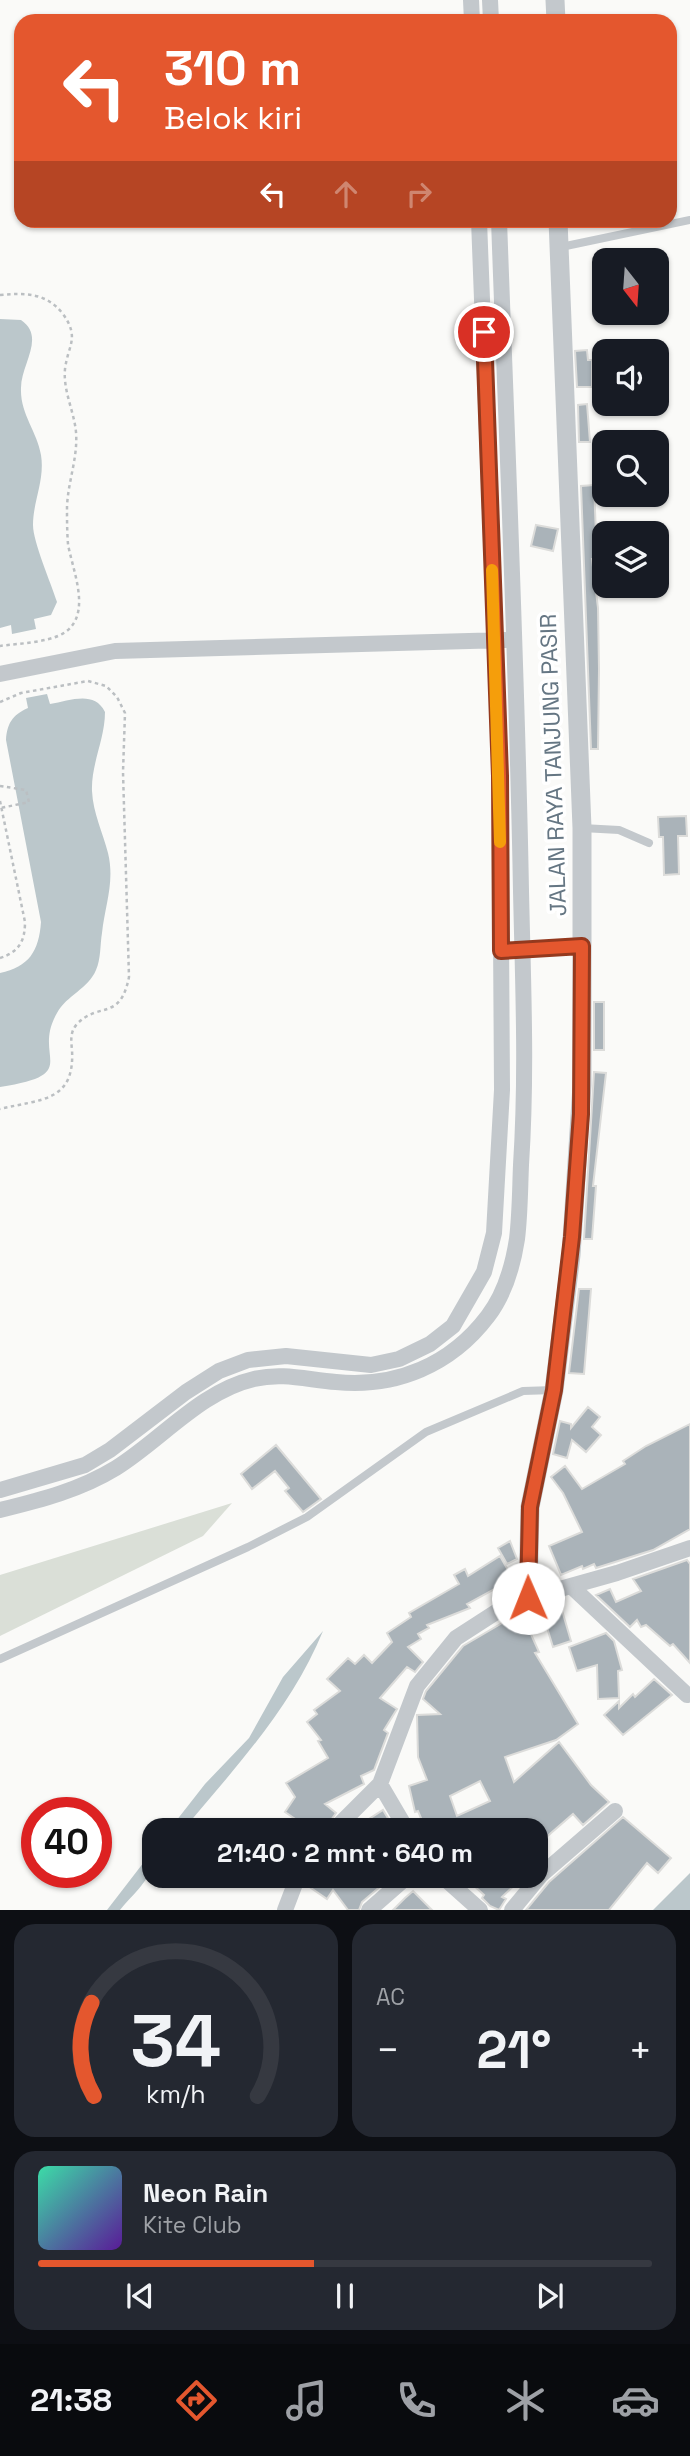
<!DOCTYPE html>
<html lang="id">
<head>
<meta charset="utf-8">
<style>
	body { margin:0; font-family:"Space Grotesk",sans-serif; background:#242831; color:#f1f3f6; height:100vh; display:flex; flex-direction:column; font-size:26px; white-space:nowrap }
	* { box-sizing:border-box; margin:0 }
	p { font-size:23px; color:#9ea1a6 }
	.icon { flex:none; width:38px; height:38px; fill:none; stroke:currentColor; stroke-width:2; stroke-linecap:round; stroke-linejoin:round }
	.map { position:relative; height:1910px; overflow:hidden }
	.sheet { display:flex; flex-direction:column; gap:14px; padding:14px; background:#0d0f14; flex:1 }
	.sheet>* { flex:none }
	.banner { position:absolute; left:14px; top:14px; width:663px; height:214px; border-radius:21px; box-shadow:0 2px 5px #0004; background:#e4572e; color:#fff; overflow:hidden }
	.needle { width:46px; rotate:163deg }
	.buttons { position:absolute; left:592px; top:248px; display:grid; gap:14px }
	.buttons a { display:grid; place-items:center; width:77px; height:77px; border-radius:14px; background:#171b24; box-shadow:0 2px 5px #0004; font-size:35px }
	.speed { position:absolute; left:21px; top:1797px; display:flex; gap:14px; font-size:35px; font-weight:700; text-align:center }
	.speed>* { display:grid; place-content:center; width:91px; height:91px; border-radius:50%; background:#171b24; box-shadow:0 2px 5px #0004; line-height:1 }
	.speed .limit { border:10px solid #d22; background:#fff; color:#111 }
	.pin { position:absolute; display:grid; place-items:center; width:60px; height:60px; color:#fff; margin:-30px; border:4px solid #fff; border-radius:50%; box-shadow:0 2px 7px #0007 }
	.me { position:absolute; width:77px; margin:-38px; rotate:359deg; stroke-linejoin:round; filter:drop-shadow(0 0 5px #0008) }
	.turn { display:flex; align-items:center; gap:24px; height:147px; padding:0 35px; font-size:32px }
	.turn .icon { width:91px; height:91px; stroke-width:2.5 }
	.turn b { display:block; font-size:49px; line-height:60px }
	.lanes { display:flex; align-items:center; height:66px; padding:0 35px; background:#0003; justify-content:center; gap:35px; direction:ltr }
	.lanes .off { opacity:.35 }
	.big { font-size:52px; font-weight:700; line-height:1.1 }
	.sheet .card { flex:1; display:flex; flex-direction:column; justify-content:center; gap:10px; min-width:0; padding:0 24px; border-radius:21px; background:#242831 }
	.sheet .dial { align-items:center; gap:0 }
	.dial svg { height:182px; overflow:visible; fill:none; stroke:#363941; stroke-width:7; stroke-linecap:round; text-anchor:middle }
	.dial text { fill:#f1f3f6; stroke:none }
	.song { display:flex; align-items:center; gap:21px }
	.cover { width:84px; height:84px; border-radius:10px; background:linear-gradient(135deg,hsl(160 70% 55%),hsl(270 70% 35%)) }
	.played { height:7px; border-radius:4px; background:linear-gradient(90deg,#e4572e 45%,#363941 45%) }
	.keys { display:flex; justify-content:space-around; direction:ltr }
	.heat { display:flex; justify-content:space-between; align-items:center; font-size:38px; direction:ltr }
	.sheet .tiles { flex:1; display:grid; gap:14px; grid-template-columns:1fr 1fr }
	.card:last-child { grid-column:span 2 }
	.trip { position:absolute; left:142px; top:1818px; width:406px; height:70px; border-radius:21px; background:#171b24; box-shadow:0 2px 5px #0004; font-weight:700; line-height:70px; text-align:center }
	.tab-bar { display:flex; height:112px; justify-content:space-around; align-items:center; background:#090b0e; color:#9ea1a6 }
	.tab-bar .icon { width:49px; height:49px }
	.tab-bar .current { color:#e4572e }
	.tab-bar b { font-size:32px; color:#f1f3f6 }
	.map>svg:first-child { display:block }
</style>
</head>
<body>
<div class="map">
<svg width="690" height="1910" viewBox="0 0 690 1910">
	<rect width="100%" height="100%" fill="#fafaf8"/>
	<!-- green -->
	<path fill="#dadfd7" d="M232,1503L203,1536L0,1636V1575Z"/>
	<!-- water -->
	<path fill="#bbc7cb" d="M0,319L21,320C46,337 21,364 21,388C20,414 37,431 41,455C45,480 33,501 33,525C33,542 51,583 57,602L51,615L34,619L36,629L12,634L11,625L0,628Z
		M47,694L50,704C70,701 94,690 105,712C105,739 91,764 92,791C93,813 103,833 108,853C115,882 105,905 102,933C100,945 101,959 96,970C88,989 67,995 57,1013C31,1058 84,1074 0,1087V973C29,967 39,951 41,922L6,740C7,724 12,715 28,708L26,698Z
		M323,1631C292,1707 235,1768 183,1830H169L205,1784L249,1738L283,1677Z
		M154,1849C154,1879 138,1888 120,1910H107Z
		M690,1873V1910H653Z"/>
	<!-- building -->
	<path fill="#aab3b9" stroke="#dcdcda" stroke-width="2" fill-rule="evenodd" d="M606,249H629V261H606Z
		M587,350L588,360H592V387H577L575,351Z
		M587,404L590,442H579L578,405Z
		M594,485L597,559H592L598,608L599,669L598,749H591L581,486Z
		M536,525L558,529L553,551L531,546Z
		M686,816L687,836H678L679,874L664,875L663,837H659L658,817Z
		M594,1002H604V1050H594Z
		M594,1072L606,1073L593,1186H596L592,1239H584Z
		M579,1289H591L584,1374L569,1373Z
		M588,1407L600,1417L592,1427L601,1435L586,1452L572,1440L567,1458L553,1454L560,1421L571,1424V1428Z
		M690,1424V1529L653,1550L596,1568L594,1564L583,1569L582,1566L561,1575L549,1546L582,1532L563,1493L551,1477L565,1466L582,1489L625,1464L623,1461L646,1446Z
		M276,1445L321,1499L303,1512L285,1491L289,1488L275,1471L252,1489L241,1474Z
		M510,1541L517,1559L507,1564L498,1548Z
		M500,1556L513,1579L467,1604L470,1608L427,1625L429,1628L418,1634L421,1639L408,1647L423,1662L415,1672L407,1667L380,1698L397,1709L384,1730L388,1733L374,1770L361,1776L364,1784L325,1804L336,1813L324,1830H298L304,1825L285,1812L295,1797L286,1783L328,1758L318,1741L321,1740L307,1722L317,1714L314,1710L340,1691L327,1679L348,1658L355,1664L364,1655L372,1663L392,1642L387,1633L411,1617L409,1613L459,1584L454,1575L465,1569L468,1576Z
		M687,1560L690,1564V1663L673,1644L670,1646L646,1625L641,1627L637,1620L630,1627L596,1595L610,1589L616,1602L641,1591L633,1579Z
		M559,1600L571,1641L553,1647L540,1605Z
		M521,1612L539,1652L535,1653L578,1724L556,1740L505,1757L514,1782L559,1742L591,1785L609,1802L583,1825L573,1814L536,1846V1830H426L418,1811L415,1812L409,1786L427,1780L418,1757L417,1715L440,1714L423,1699L426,1691L463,1646ZM480,1781L490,1801L457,1816L450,1796Z
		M606,1633L614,1641L622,1670L618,1671L619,1698L598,1699L597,1665L577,1671L569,1647Z
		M654,1679L672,1695L623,1735L604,1715L619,1701V1708L633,1694L635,1697Z
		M383,1810L395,1830H360L370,1822L369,1819Z
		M623,1817L671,1858L658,1873L647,1863L609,1910H526L549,1882Z
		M319,1876H374L382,1885L362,1902L359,1910H348L333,1890L327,1899L311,1888Z
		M478,1876H524L502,1897L506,1899L499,1910L490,1906L482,1898L484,1895L471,1883Z
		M413,1891L432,1910H393L405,1898Z"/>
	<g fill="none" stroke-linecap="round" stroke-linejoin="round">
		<!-- path -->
		<path stroke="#bbbfc2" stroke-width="2.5" stroke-dasharray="3.5 3.5" stroke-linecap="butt" d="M0,295C24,293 46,292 63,314C80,338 68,345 65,369C63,391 74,411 76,432C78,458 68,481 67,507C67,519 67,532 68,544C72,568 89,606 71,627C58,643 20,643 0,646
			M0,702L21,693L88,681L106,686L117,697L125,713L123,772L129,977C120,1022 99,1001 77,1024C70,1032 71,1040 72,1050C75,1102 41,1099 0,1109
			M0,786L26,790L29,802L1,808
			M0,801L25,922C25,941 19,952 0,958"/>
		<!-- service -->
		<path stroke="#c3c8cc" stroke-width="8" d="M561,247L690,220
			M582,828L619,830L649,843
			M0,1659L248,1547L307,1517L426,1432L523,1391L554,1390"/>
		<!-- minor -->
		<path stroke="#c3c8cc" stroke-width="16" d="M471,0L472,21
			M490,0L491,21
			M0,674L115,651L505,640
			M515,950L582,946
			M0,1490L85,1465L110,1450L186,1392L219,1371L248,1360L286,1356L371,1365L399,1359L430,1344L453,1326L484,1272L494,1233L502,1090L500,776L479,220
			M0,1510C41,1500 80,1490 116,1468C161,1440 201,1391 254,1379C283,1372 308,1380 336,1382C396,1388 451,1365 488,1316C504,1295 513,1265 517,1239C520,1215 520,1189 521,1165C527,1073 523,983 521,891C517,668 507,444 499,220
			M572,1587L687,1695
			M380,1784L407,1830
			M334,1830L380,1784L417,1686L456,1638L504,1607L528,1598L617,1573L690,1548
			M442,1876L480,1910
			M285,1910L298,1876
			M369,1910L408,1876
			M512,1910L541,1875L615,1811"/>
		<!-- tertiary -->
		<path stroke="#c3c8cc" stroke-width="19" d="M555,0L556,21
			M528,1598L530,1507L554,1390L571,1255L582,1085V828L558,220"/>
	</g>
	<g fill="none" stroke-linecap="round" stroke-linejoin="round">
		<defs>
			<path id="route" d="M484,332L500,776L501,951L582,946L581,1114L572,1237L554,1390L530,1507L528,1598"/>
		</defs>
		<!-- route casing -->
		<use href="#route" stroke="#94391e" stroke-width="18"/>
		<!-- route -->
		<use href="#route" stroke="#e4572e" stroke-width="12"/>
		<!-- slow -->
		<path stroke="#f59e0b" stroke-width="12" d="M492,570L500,842"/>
	</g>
	<g text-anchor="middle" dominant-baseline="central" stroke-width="7" stroke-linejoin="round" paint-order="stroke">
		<!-- street labels -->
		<g font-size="23" fill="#657683" stroke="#fff">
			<text transform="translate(553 765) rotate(-92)">JALAN RAYA TANJUNG PASIR</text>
		</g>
	</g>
</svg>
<div class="buttons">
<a><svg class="needle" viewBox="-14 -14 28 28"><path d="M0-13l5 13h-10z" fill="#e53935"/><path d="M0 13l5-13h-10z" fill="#9ea1a6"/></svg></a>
<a><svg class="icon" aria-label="sound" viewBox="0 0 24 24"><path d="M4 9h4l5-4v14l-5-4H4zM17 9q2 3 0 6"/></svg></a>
<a><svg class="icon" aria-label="search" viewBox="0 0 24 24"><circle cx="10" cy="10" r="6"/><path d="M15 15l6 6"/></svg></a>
<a><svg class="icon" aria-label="layers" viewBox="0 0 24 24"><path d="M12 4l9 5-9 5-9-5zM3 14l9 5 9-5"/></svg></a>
</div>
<div class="speed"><div class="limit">40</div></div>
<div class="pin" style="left:484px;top:332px;background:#d93025"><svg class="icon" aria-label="arrive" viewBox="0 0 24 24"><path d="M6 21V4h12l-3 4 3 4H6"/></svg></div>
<svg class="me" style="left:528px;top:1598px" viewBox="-20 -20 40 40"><circle r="19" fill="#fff"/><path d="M0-13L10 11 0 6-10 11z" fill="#e4572e"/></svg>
<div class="trip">21:40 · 2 mnt · 640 m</div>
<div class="banner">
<div class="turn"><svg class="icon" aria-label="left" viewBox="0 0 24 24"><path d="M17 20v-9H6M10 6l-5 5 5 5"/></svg><div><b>310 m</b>Belok kiri</div></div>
<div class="lanes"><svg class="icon" aria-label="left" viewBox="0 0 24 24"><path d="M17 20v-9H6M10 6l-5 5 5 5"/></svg><svg class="icon off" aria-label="ahead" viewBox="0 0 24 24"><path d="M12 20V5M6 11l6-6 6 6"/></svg><svg class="icon off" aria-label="right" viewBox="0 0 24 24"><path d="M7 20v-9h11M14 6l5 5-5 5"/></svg></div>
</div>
</div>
<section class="sheet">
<div class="tiles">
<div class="card dial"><svg viewBox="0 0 100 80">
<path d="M14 69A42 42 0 1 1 86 69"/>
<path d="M14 69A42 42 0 0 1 13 28" stroke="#e4572e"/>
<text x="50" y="56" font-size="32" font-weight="700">34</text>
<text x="50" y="72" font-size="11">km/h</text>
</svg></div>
<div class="card"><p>AC</p>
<div class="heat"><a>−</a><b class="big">21°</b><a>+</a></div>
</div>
<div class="card">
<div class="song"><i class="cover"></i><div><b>Neon Rain</b><p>Kite Club</p></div></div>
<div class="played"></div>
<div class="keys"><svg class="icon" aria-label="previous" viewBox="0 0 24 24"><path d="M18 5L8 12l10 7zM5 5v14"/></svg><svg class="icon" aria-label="pause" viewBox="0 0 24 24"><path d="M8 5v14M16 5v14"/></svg><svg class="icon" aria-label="next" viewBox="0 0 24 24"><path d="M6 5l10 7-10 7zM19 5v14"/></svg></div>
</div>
</div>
</section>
<nav class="tab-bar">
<b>21:38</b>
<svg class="icon current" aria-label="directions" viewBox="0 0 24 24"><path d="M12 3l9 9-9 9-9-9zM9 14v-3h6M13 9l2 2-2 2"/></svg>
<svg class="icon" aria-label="music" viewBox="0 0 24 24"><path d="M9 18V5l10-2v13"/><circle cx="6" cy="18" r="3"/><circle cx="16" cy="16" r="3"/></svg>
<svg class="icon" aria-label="phone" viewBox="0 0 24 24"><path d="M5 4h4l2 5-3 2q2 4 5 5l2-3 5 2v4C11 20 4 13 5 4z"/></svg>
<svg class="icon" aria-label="climate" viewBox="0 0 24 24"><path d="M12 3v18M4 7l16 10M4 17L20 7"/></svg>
<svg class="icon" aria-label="car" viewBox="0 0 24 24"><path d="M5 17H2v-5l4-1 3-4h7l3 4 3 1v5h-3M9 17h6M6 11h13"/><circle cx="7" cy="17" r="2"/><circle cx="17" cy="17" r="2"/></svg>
</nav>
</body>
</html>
